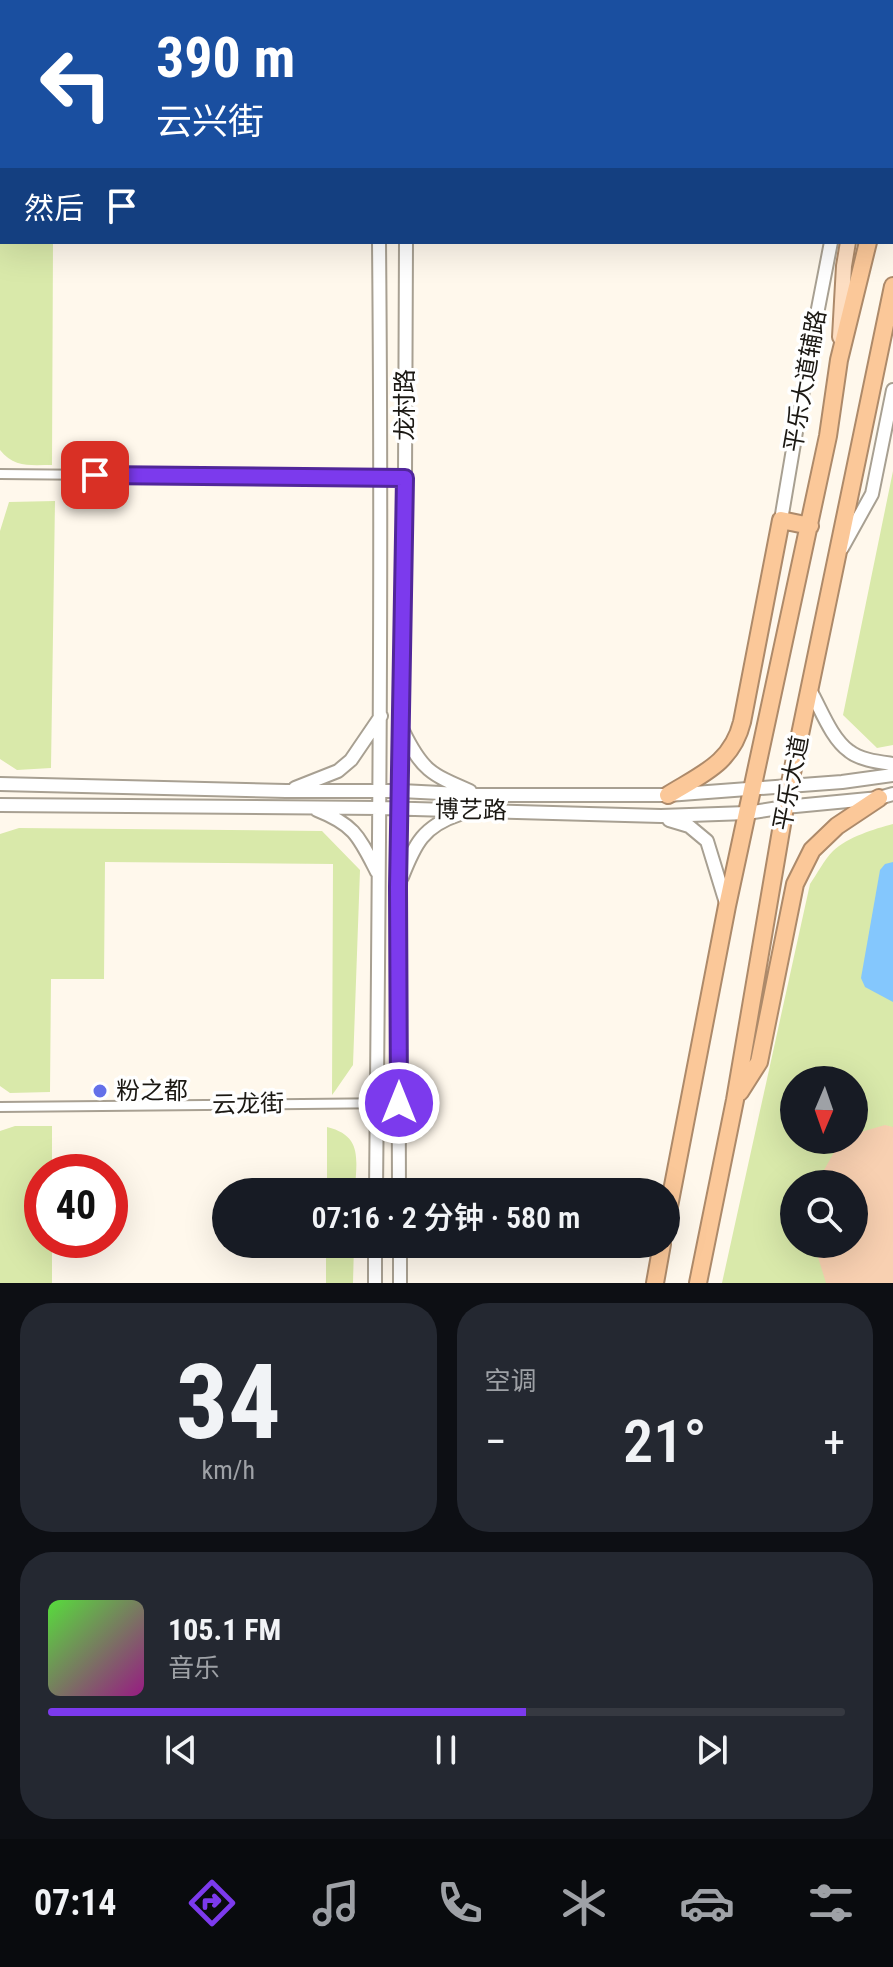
<!DOCTYPE html>
<html lang="zh">
<head>
<meta charset="utf-8">
<style>
	body { margin:0; font-family:"Roboto Condensed","Noto Sans SC",sans-serif; background:#242831; color:#f1f3f6; height:100vh; display:flex; flex-direction:column; font-size:30px; white-space:nowrap }
	* { box-sizing:border-box; margin:0 }
	p { font-size:26px; color:#9ea1a6 }
	.icon { flex:none; width:44px; height:44px; fill:none; stroke:currentColor; stroke-width:2; stroke-linecap:round; stroke-linejoin:round }
	.map { position:relative; height:1283px; overflow:hidden }
	.side { display:flex; flex-direction:column; gap:20px; padding:20px; background:#0d0f14; flex:1 }
	.side>* { flex:none }
	.top-card { position:absolute; left:0px; top:0px; width:894px; height:244px; box-shadow:0 8px 32px #0002; background:#1a4fa0; color:#fff; overflow:hidden }
	.needle { width:52px; rotate:182deg }
	.buttons { position:absolute; left:780px; top:1066px; display:grid; gap:16px }
	.buttons a { display:grid; place-items:center; width:88px; height:88px; border-radius:50%; background:#171b24; box-shadow:0 8px 32px #0002; font-size:40px }
	.speed { position:absolute; left:24px; top:1154px; display:flex; gap:16px; font-size:40px; font-weight:700; text-align:center }
	.speed>* { display:grid; place-content:center; width:104px; height:104px; border-radius:50%; background:#171b24; box-shadow:0 8px 32px #0002; line-height:1 }
	.speed .limit { border:12px solid #d22; background:#fff; color:#111 }
	.pin { position:absolute; display:grid; place-items:center; width:68px; height:68px; color:#fff; margin:-34px; border-radius:16px; box-shadow:0 4px 12px #0006 }
	.me { position:absolute; width:88px; margin:-44px; rotate:0deg; stroke-linejoin:round; filter:drop-shadow(0 0 6px #0008) }
	.turn { display:flex; align-items:center; gap:28px; height:168px; padding:0 24px; font-size:36px }
	.turn .icon { width:104px; height:104px; stroke-width:2.5 }
	.turn b { display:block; font-size:56px; line-height:68px }
	.then { display:flex; align-items:center; height:76px; padding:0 24px; background:#0003; gap:16px; font-size:30px }
	.big { font-size:60px; font-weight:600; line-height:1.1 }
	.side .card { flex:1; display:flex; flex-direction:column; justify-content:center; gap:12px; min-width:0; padding:0 28px; border-radius:32px; background:#242831 }
	.side .dial { align-items:center; gap:0 }
	.dial b { font-size:104px; line-height:1 }
	.song { display:flex; align-items:center; gap:24px }
	.cover { width:96px; height:96px; border-radius:12px; background:linear-gradient(135deg,hsl(110 70% 55%),hsl(310 70% 35%)) }
	.played { height:8px; border-radius:4px; background:linear-gradient(90deg,#7c3aed 60%,#363941 60%) }
	.keys { display:flex; justify-content:space-around; direction:ltr }
	.heat { display:flex; justify-content:space-between; align-items:center; font-size:44px; direction:ltr }
	.side .tiles { flex:1; display:grid; gap:20px; grid-template-columns:1fr 1fr }
	.card:last-child { grid-column:span 2 }
	.trip { position:absolute; left:212px; top:1178px; width:468px; height:80px; border-radius:40px; background:#171b24; box-shadow:0 8px 32px #0002; font-weight:600; line-height:80px; text-align:center }
	.dock { display:flex; height:128px; justify-content:space-around; align-items:center; background:#090b0e; color:#9ea1a6 }
	.dock .icon { width:56px; height:56px }
	.dock .on { color:#7c3aed }
	.dock b { font-size:36px; color:#f1f3f6 }
	.map>svg:first-child { display:block }
</style>
</head>
<body>
<div class="map">
<svg width="893" height="1283" viewBox="0 0 893 1283">
	<rect width="100%" height="100%" fill="#fff8ec"/>
	<!-- green -->
	<path fill="#d9e9aa" fill-rule="evenodd" d="M0,0H362V2H2V144L0,143Z
		M2,197V242H53L52,465C31,465 14,468 0,450V199Z
		M893,471V745L877,748L843,715Z
		M55,501L51,768L17,770L0,759V531L9,502Z
		M893,824V1283H722L810,884C817,874 824,860 833,851C848,837 874,829 893,824ZM794,1080H854V1140H794ZM794,1184H854V1244H794Z
		M19,828L322,831L360,870L353,1065L335,1091L332,1095L333,864L105,862L104,979H51L50,1092L10,1093L0,1086V834Z
		M15,1126H52V1172H42V1240H52V1283H0V1131Z
		M327,1127C364,1136 356,1161 355,1192H327Z
		M326,1244H354L353,1283H326Z"/>
	<!-- water -->
	<path fill="#84c7fd" d="M893,862V1002L865,987L861,978L880,870L885,864Z"/>
	<!-- building -->
	<path fill="#f8d0b1" d="M885,1125L893,1127V1283H826L814,1244H854V1184H816L836,1149L847,1140H854V1134Z"/>
	<g fill="none" stroke-linecap="round" stroke-linejoin="round">
		<defs>
			<path id="street" d="M0,172H2
				M0,474L405,478
				M0,1107L399,1103"/>
			<path id="secondary" d="M405,0V2
				M860,0L861,2
				M380,2V0
				M781,520L809,355L831,242
				M842,548L872,494L893,390
				M810,690C821,709 831,738 849,751C860,760 879,762 893,764
				M403,731C422,770 430,774 470,791
				M0,784L286,791H401L480,795H668L842,782L893,775
				M295,788L338,771L351,760L381,716
				M0,805L380,808L661,816L747,813L785,807L879,798L893,794
				M317,810C355,825 359,837 377,872
				M669,820L689,826L707,841L726,903
				M402,877C415,844 423,826 460,814
				M376,1192C379,875 382,559 379,242
				M399,1192L398,887L405,478L406,242
				M400,1244V1283
				M375,1283V1244"/>
			<path id="primary" d="M884,0L885,2
				M840,337L844,266L848,242"/>
			<path id="highway" d="M892,138L893,134
				M668,795C702,774 732,763 742,722L781,520L810,526
				M740,1092L759,1062L795,884L812,850L837,826L879,798
				M666,1222L727,906L828,436L839,360L868,242
				M655,1283L662,1244
				M698,1283L735,1100L785,807L893,286"/>
		</defs>
		<!-- street casing -->
		<use href="#street" stroke="#a8a092" stroke-width="12"/>
		<!-- secondary casing -->
		<use href="#secondary" stroke="#a8a092" stroke-width="16"/>
		<!-- primary casing -->
		<use href="#primary" stroke="#ad8a6a" stroke-width="18"/>
		<!-- highway casing -->
		<use href="#highway" stroke="#ad8a6a" stroke-width="20"/>
		<!-- street -->
		<use href="#street" stroke="#fff" stroke-width="8"/>
		<!-- secondary -->
		<use href="#secondary" stroke="#fff" stroke-width="12"/>
		<!-- primary -->
		<use href="#primary" stroke="#fddec2" stroke-width="14"/>
		<!-- highway -->
		<use href="#highway" stroke="#fbc899" stroke-width="16"/>
	</g>
	<g fill="none" stroke-linecap="round" stroke-linejoin="round">
		<defs>
			<path id="route" d="M95,475L405,478L398,887L399,1103"/>
		</defs>
		<!-- route casing -->
		<use href="#route" stroke="#51269a" stroke-width="20"/>
		<!-- route -->
		<use href="#route" stroke="#7c3aed" stroke-width="14"/>
	</g>
	<!-- markers -->
	<circle fill="#6470e9" stroke="#fff" stroke-width="3" cx="100" cy="1091" r="8"/>
	<g text-anchor="middle" dominant-baseline="central" stroke-width="7" stroke-linejoin="round" paint-order="stroke">
		<!-- street labels -->
		<g font-size="24" fill="#1b1813" stroke="#fff">
			<text transform="translate(805 381) rotate(-80)">平乐大道辅路</text>
			<text transform="translate(405 405) rotate(-90)">龙村路</text>
			<text transform="translate(791 783) rotate(-79)">平乐大道</text>
			<text transform="translate(471 810) rotate(1)">博艺路</text>
			<text transform="translate(248 1104) rotate(-1)">云龙街</text>
		</g>
		<!-- poi labels -->
		<g font-size="24" fill="#1b1813" stroke="#fff" text-anchor="start">
			<text x="116" y="1091">粉之都</text>
		</g>
	</g>
</svg>
<div class="buttons">
<a><svg class="needle" viewBox="-14 -14 28 28"><path d="M0-13l5 13h-10z" fill="#e53935"/><path d="M0 13l5-13h-10z" fill="#9ea1a6"/></svg></a>
<a><svg class="icon" aria-label="search" viewBox="0 0 24 24"><circle cx="10" cy="10" r="6"/><path d="M15 15l6 6"/></svg></a>
</div>
<div class="speed"><div class="limit">40</div></div>
<div class="pin" style="left:95px;top:475px;background:#d93025"><svg class="icon" aria-label="arrive" viewBox="0 0 24 24"><path d="M6 21V4h12l-3 4 3 4H6"/></svg></div>
<svg class="me" style="left:399px;top:1103px" viewBox="-20 -20 40 40"><circle r="17" fill="#7c3aed" stroke="#fff" stroke-width="3"/><path d="M0-11L8 9 0 5-8 9z" fill="#fff"/></svg>
<div class="trip">07:16 · 2 分钟 · 580 m</div>
<div class="top-card">
<div class="turn"><svg class="icon" aria-label="left" viewBox="0 0 24 24"><path d="M17 20v-9H6M10 6l-5 5 5 5"/></svg><div><b>390 m</b>云兴街</div></div>
<div class="then">然后<svg class="icon" aria-label="arrive" viewBox="0 0 24 24"><path d="M6 21V4h12l-3 4 3 4H6"/></svg></div>
</div>
</div>
<section class="side">
<div class="tiles">
<div class="card dial"><b>34</b><p>km/h</p></div>
<div class="card"><p>空调</p>
<div class="heat"><a>−</a><b class="big">21°</b><a>+</a></div>
</div>
<div class="card">
<div class="song"><i class="cover"></i><div><b>105.1 FM</b><p>音乐</p></div></div>
<div class="played"></div>
<div class="keys"><svg class="icon" aria-label="previous" viewBox="0 0 24 24"><path d="M18 5L8 12l10 7zM5 5v14"/></svg><svg class="icon" aria-label="pause" viewBox="0 0 24 24"><path d="M8 5v14M16 5v14"/></svg><svg class="icon" aria-label="next" viewBox="0 0 24 24"><path d="M6 5l10 7-10 7zM19 5v14"/></svg></div>
</div>
</div>
</section>
<nav class="dock">
<b>07:14</b>
<svg class="icon on" aria-label="directions" viewBox="0 0 24 24"><path d="M12 3l9 9-9 9-9-9zM9 14v-3h6M13 9l2 2-2 2"/></svg>
<svg class="icon" aria-label="music" viewBox="0 0 24 24"><path d="M9 18V5l10-2v13"/><circle cx="6" cy="18" r="3"/><circle cx="16" cy="16" r="3"/></svg>
<svg class="icon" aria-label="phone" viewBox="0 0 24 24"><path d="M5 4h4l2 5-3 2q2 4 5 5l2-3 5 2v4C11 20 4 13 5 4z"/></svg>
<svg class="icon" aria-label="climate" viewBox="0 0 24 24"><path d="M12 3v18M4 7l16 10M4 17L20 7"/></svg>
<svg class="icon" aria-label="car" viewBox="0 0 24 24"><path d="M5 17H2v-5l4-1 3-4h7l3 4 3 1v5h-3M9 17h6M6 11h13"/><circle cx="7" cy="17" r="2"/><circle cx="17" cy="17" r="2"/></svg>
<svg class="icon" aria-label="filters" viewBox="0 0 24 24"><path d="M4 7h16M4 17h16"/><circle cx="9" cy="7" r="2"/><circle cx="15" cy="17" r="2"/></svg>
</nav>
</body>
</html>
